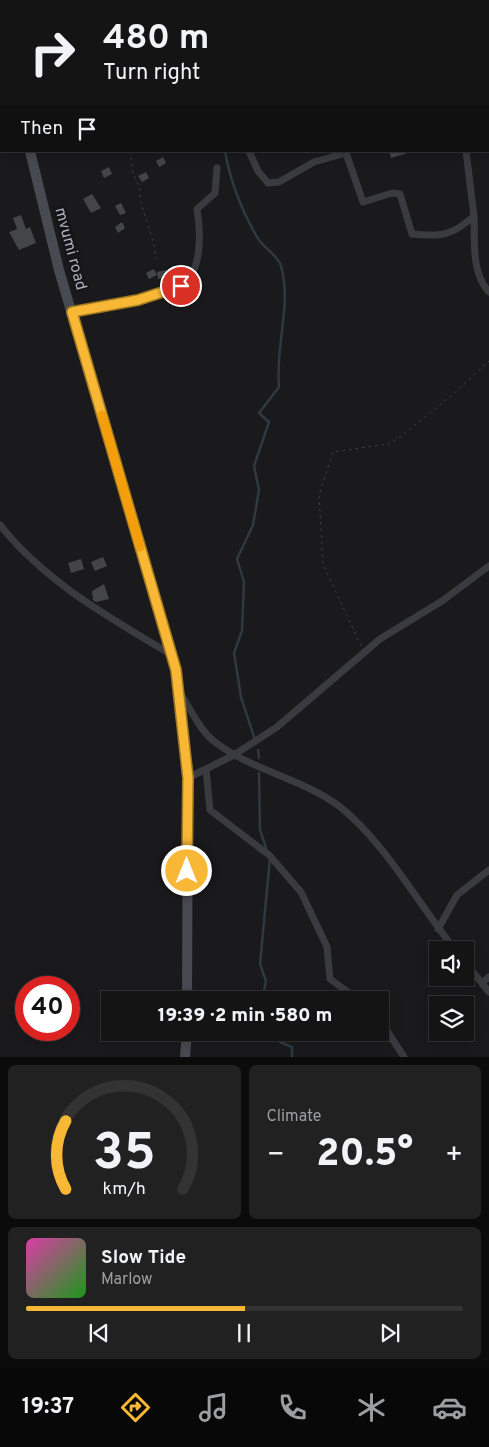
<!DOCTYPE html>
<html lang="en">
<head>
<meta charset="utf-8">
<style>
	body { margin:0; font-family:Overpass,sans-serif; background:#212122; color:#f1f3f6; height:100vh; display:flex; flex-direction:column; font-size:19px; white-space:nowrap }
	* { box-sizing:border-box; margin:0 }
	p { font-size:16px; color:#9d9ea0 }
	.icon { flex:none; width:28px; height:28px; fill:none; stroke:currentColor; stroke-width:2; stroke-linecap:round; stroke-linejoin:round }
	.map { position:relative; height:1057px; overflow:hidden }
	.drawer { display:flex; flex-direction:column; gap:8px; padding:8px; background:#0b0b0c; flex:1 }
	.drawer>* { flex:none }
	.guide { position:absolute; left:0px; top:0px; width:490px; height:152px; box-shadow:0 2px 12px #0003,0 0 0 1px #333334; background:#141415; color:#f1f3f6; overflow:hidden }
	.controls { position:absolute; left:429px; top:941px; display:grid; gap:10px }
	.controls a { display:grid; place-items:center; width:45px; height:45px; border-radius:0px; background:#141415; box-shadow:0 2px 12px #0003,0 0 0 1px #333334; font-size:25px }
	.speed { position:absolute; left:15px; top:976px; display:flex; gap:10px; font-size:25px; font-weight:700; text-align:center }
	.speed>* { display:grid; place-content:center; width:65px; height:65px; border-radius:50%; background:#141415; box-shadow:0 2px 12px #0003,0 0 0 1px #333334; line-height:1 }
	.speed .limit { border:8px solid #d22; background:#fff; color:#111 }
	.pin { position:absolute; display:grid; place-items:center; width:42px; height:42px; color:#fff; margin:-21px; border:2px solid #fff; border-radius:50%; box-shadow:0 1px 5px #0007 }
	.me { position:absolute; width:55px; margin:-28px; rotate:0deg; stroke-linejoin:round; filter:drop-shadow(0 0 4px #0008) }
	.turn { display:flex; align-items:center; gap:18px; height:105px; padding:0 20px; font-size:22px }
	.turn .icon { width:65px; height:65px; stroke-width:2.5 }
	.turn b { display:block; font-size:35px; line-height:42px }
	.then { display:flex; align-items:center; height:48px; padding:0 20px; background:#0003; gap:10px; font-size:19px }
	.big { font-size:38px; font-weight:800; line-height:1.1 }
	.drawer .card { flex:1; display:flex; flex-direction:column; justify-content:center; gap:8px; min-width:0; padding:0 18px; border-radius:8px; background:#212122 }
	.drawer .dial { align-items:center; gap:0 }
	.dial svg { height:130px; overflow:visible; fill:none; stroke:#333334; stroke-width:7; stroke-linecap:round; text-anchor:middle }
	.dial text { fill:#f1f3f6; stroke:none }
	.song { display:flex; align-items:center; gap:15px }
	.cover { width:60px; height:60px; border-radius:8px; background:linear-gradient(135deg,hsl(320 70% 55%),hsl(120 70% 35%)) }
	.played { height:5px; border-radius:2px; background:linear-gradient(90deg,#f8b835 50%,#333334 50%) }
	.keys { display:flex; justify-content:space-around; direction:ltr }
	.heat { display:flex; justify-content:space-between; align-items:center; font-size:28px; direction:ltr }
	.drawer .tiles { flex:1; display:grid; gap:8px; grid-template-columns:1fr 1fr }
	.card:last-child { grid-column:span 2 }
	.trip { position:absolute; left:101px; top:991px; width:288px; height:50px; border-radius:0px; background:#141415; box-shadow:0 2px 12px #0003,0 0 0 1px #333334; font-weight:800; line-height:50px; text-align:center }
	.dock { display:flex; height:80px; justify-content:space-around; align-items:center; background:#080808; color:#9d9ea0 }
	.dock .icon { width:35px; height:35px }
	.dock .current { color:#f8b835 }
	.dock b { font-size:22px; color:#f1f3f6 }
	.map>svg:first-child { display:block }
</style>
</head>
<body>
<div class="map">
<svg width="489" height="1057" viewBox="0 0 489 1057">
	<rect width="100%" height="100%" fill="#1a1a1c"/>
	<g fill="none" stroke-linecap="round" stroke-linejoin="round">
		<!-- stream -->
		<path stroke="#2f3941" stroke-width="2.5" d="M204,1V0
			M225,151C230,180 242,211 257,237C262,247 278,255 281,266C292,305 275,346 279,387L259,413L269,422L254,466L259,490L253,525L237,559L244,582L242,631L234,653L241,697L254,737
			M258,750L259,758
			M259,773L260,830L267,851
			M262,1000L266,981L260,964L270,858
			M270,1032L280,1042L292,1047V1057"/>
	</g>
	<!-- building -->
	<path fill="#444549" d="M389,151H408V153L391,158Z
		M163,157L166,163L159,167L156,161Z
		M109,167L112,174L104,178L101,171Z
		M146,172L149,178L142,182L138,176Z
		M92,194L101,208L91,213L83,199Z
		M121,203L126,213L120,215L115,206Z
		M21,215L26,229L30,227L36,243L19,250L9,232L17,229L13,218Z
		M122,222L125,228L118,233L115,227Z
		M154,269L157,275L149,279L146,273Z
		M166,270L168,277L158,279L157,272Z
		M103,557L107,566L95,571L91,562Z
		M81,559L84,569L71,573L68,563Z
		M104,584L109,599L96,602L93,600L92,591Z"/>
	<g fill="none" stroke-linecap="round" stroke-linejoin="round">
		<!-- path -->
		<path stroke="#404248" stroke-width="1" stroke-dasharray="2.5 4" stroke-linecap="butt" d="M122,0L124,1
			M153,0L154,1
			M391,0V1
			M148,1L149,0
			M288,1V0
			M130,151L133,173L140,188V199L154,245L156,259
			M167,153L169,151
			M361,646L323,564L319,495L333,452L388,444L399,438L458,390L489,361"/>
		<!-- street -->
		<path stroke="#3a3b41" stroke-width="7" d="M231,0V1
			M447,0L448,1
			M0,14L1,13
			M249,151L258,171L268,183L279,182L314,162L346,153L363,202L392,193L400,194L412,234C440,237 452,236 474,216L466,151
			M474,216C475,241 471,273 489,292
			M72,312C97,308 178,298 191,276C202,257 200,229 197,209L215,193L217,168
			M0,525C45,582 110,618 172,655
			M180,693C190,708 200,731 215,742C251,770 301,778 339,806C383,840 420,906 455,950
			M206,769L210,810L269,855L301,892L327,947L330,979L359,1000
			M188,778L234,755L277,727L380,639L442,601L489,566
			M438,929L457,895L489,870
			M465,962L489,992
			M482,983L489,977
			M380,1020L404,1057"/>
		<!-- secondary -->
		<path stroke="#484a51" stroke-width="10" d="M20,1L21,0
			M30,151L59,270L176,670L188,778L187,1000
			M185,1057L187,1032"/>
	</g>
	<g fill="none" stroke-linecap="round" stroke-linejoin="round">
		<defs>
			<path id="route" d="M181,286L138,300L72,312L176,670L188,778L187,871"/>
		</defs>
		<!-- route casing -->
		<use href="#route" stroke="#a17822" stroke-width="12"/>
		<!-- route -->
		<use href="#route" stroke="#f8b835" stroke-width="9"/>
		<!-- slow -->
		<path stroke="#f59e0b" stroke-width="9" d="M102,415L140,547"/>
	</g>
	<g text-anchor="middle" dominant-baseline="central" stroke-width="5" stroke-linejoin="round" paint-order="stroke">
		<!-- street labels -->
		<g font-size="16" fill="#acb0bc" stroke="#151417">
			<text transform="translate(70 249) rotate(75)">mvumi road</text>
		</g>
	</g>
</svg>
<div class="controls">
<a><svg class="icon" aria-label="sound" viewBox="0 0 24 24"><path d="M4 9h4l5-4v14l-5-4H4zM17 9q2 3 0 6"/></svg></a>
<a><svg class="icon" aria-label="layers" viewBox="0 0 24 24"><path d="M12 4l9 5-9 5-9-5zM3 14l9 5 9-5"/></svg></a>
</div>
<div class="speed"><div class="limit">40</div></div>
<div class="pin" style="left:181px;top:286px;background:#d93025"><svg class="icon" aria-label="arrive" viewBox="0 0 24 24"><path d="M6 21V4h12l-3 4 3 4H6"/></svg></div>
<svg class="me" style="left:187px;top:871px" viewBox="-20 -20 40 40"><circle r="17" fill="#f8b835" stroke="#fff" stroke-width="3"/><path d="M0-11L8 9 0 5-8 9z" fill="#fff"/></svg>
<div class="trip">19:39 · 2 min · 580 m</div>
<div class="guide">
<div class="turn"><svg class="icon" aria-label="right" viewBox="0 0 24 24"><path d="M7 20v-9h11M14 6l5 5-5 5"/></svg><div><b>480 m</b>Turn right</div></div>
<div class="then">Then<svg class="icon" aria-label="arrive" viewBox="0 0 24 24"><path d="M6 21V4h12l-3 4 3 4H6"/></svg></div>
</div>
</div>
<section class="drawer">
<div class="tiles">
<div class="card dial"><svg viewBox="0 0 100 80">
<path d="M14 69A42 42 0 1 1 86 69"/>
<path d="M14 69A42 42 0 0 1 14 27" stroke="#f8b835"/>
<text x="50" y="56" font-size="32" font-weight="700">35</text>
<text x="50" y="72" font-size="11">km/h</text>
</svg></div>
<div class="card"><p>Climate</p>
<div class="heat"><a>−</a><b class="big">20.5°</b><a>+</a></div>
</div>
<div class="card">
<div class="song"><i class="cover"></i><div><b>Slow Tide</b><p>Marlow</p></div></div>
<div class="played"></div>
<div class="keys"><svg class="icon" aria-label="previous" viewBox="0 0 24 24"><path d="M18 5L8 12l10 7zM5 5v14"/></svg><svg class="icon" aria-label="pause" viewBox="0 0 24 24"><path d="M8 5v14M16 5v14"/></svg><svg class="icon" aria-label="next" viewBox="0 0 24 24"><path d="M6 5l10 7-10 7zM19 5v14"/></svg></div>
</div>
</div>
</section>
<nav class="dock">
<b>19:37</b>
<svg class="icon current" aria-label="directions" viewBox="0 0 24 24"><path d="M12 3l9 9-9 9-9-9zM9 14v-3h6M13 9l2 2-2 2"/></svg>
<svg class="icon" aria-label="music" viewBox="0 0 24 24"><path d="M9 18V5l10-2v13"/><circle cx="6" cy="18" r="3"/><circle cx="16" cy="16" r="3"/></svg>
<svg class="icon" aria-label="phone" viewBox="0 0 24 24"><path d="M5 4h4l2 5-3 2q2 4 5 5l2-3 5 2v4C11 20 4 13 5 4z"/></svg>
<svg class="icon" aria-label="climate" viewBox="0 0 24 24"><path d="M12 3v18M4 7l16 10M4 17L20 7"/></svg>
<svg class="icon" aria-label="car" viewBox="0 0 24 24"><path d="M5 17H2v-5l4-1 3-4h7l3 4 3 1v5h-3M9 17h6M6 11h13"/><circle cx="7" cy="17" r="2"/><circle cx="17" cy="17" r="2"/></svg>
</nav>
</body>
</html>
